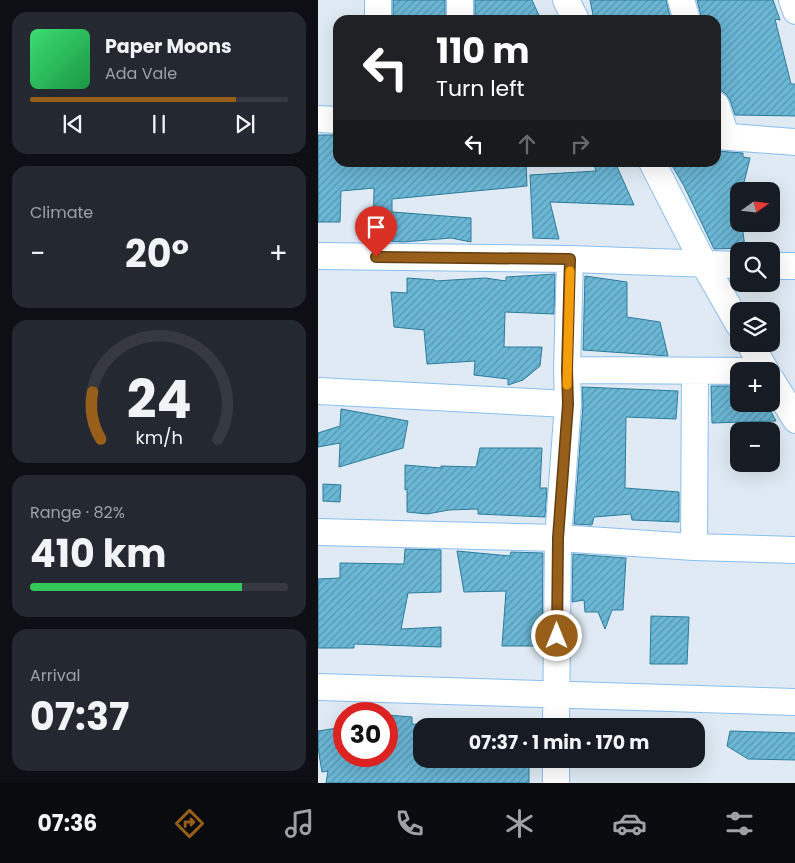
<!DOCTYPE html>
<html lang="en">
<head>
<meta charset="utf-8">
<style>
	body { margin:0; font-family:Poppins,sans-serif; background:#242831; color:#f1f3f6; height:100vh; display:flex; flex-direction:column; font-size:19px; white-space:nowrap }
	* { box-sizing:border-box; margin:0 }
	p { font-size:16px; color:#9ea1a6 }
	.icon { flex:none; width:28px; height:28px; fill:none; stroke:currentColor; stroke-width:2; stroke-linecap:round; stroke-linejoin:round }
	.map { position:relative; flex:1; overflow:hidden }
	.drawer { display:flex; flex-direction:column; gap:12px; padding:12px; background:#0d0f14; width:318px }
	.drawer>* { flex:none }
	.banner { position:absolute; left:15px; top:15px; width:388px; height:152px; border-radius:15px; box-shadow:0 5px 20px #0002; background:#202124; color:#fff; overflow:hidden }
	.needle { width:32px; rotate:75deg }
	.controls { position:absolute; left:412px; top:182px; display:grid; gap:10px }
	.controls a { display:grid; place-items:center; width:50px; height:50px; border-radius:10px; background:#171b24; box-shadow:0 5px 20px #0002; font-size:25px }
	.speed { position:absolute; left:15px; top:702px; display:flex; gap:10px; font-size:25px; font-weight:700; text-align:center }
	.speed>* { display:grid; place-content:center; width:65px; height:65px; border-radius:50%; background:#171b24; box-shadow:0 5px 20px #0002; line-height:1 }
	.speed .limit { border:8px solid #d22; background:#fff; color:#111 }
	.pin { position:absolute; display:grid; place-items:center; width:42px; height:42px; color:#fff; margin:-51px -21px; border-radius:50% 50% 50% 0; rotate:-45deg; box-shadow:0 0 5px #0007 }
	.pin .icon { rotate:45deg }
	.me { position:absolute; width:55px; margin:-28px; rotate:0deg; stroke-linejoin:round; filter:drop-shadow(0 0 4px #0008) }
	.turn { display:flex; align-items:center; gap:18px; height:105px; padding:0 20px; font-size:22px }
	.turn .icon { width:65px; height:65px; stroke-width:2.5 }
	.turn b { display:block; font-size:35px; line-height:42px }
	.lanes { display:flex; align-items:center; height:48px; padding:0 20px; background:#0003; justify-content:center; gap:25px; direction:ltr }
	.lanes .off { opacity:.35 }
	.big { font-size:38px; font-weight:700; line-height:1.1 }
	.drawer .card { flex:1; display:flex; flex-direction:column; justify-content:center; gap:8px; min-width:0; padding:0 18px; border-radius:15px; background:#242831 }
	.drawer .dial { align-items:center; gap:0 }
	.dial svg { height:130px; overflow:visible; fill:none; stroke:#363941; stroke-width:7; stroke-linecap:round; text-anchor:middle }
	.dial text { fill:#f1f3f6; stroke:none }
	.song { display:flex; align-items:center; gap:15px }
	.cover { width:60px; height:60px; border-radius:8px; background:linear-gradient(135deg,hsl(140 70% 55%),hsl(140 70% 35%)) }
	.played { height:5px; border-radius:2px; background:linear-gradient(90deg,#975f1a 80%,#363941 80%) }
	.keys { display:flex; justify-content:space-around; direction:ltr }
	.heat { display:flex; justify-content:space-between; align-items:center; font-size:28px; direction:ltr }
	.charge { height:8px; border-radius:4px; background:linear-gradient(90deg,#34c759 82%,#363941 0) }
	.trip { position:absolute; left:95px; top:718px; width:292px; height:50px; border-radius:15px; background:#171b24; box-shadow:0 5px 20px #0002; font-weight:700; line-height:50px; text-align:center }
	.tabs { display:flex; height:80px; justify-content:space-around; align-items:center; background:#090b0e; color:#9ea1a6 }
	.tabs .icon { width:35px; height:35px }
	.tabs .active { color:#975f1a }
	.tabs b { font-size:22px; color:#f1f3f6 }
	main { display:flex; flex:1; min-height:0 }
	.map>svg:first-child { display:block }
</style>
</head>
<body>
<main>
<section class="drawer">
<div class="card">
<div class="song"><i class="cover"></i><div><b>Paper Moons</b><p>Ada Vale</p></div></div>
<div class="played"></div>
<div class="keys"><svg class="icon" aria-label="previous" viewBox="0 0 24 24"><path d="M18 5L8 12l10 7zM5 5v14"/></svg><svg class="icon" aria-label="pause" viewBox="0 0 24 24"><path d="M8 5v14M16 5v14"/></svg><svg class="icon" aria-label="next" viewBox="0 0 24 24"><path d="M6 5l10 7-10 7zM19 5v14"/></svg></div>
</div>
<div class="card"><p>Climate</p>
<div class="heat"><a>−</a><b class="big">20°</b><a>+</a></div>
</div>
<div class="card dial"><svg viewBox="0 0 100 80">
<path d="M14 69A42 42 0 1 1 86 69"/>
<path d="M14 69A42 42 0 0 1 9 40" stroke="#975f1a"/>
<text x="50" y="56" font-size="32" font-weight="700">24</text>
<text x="50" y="72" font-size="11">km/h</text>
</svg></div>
<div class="card"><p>Range · 82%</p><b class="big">410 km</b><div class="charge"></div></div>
<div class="card"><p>Arrival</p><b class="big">07:37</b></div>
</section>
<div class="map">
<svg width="478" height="783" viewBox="0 0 478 783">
	<defs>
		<pattern id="building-hatch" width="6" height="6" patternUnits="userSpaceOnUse" patternTransform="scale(1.25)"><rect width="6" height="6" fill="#6bb7d6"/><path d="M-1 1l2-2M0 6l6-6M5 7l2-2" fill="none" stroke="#5896b0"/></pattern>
	</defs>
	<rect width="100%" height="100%" fill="#dfeaf4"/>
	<!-- building -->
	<path fill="url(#building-hatch)" stroke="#2c7c99" d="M75,0H127V20H75Z
		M157,0H214L223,20H157Z
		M272,0H348L353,20H276Z
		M379,0H455L462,20L457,19L473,84H478V116L417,115L412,100L408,94L402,90H398V20H384Z
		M0,135H20V162H208L209,186L74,199V212L153,218V242L133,238L85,242L55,240L56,188L23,191L22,222H0Z
		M398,151L425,153V157L432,158L425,187H421V224H424L427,248L396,249L366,186L352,162H398Z
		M275,162H297L316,205L232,202L241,239L215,238L212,175L278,171Z
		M237,274L236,314L187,312L186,347H224L222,366L205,380L190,385V379L156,375L157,361L109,364L106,330L76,327L73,292L89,293V278L117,280V281L167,278L188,281V277Z
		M267,276L309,282V317L342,322L350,356L265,350Z
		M393,386H421V404H449L458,421L394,423Z
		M264,387L360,391L358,419L308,417L307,488L361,492V522L314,520L313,514L276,517L274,525L256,524L265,405Z
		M23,409L90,421L85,448L21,467L22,443L0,447V433L22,426Z
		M162,448H224L222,488H229L227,517L160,514V509L131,510L109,514L89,512V489L87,490V465L123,468V466L158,467Z
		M5,484L23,485L22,502L5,501Z
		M87,549L123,550V592L90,593L83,629L123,627V647L36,644V648H0V579L22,578V563L86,564Z
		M139,551L192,556L193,552L225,553L224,646H184L188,591L146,592Z
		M255,554L308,558L305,610H294L287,629L280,612H267L266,600L254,602Z
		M333,616L371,617L369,664H332Z
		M69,715L94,717V724L129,726H104V759H162V763H211V783H8L10,771L4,772L0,748V731L26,727V756H69Z
		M412,731L478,733V760L430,759L409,746Z"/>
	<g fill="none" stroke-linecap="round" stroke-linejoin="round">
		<defs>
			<path id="minor" d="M248,0L258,20
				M363,0L369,20
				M474,0L478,11
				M60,20V0
				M142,20V0
				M398,105L408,136
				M0,119L20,120
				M398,136L478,142
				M334,162L386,264L421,325
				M0,256L252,259L421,265
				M454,266H478
				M432,344L448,371
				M249,370L448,371
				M454,381L478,420
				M0,391L250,404
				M0,532L240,538L376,547L478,550
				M376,547L377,371
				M0,687L478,702
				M238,726L240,538L250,404L249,370L252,259
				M238,783V759"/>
		</defs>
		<!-- minor casing -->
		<use href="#minor" stroke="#8abfef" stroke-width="28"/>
		<!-- minor -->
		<use href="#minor" stroke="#fff" stroke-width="26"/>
	</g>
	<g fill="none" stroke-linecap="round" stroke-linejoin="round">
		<defs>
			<path id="route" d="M58,257L252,259L249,370L250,404L240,538L239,636"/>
		</defs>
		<!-- route casing -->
		<use href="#route" stroke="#623e11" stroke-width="12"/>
		<!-- route -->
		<use href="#route" stroke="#975f1a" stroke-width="9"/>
		<!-- slow -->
		<path stroke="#f59e0b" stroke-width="9" d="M249,385L252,271"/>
	</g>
</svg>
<div class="controls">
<a><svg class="needle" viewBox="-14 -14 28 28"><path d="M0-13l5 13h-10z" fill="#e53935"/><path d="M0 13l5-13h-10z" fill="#9ea1a6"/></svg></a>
<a><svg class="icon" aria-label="search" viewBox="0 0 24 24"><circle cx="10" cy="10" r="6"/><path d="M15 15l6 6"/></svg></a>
<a><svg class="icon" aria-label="layers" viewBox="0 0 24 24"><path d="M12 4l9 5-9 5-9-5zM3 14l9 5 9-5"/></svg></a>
<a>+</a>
<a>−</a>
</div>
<div class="speed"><div class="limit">30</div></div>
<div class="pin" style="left:58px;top:257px;background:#d93025"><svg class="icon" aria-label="arrive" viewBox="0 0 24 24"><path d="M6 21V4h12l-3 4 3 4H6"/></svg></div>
<svg class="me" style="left:239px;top:636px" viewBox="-20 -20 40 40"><circle r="17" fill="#975f1a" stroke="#fff" stroke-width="3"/><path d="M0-11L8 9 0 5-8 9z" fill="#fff"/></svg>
<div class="trip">07:37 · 1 min · 170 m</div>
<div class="banner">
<div class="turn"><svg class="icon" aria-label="left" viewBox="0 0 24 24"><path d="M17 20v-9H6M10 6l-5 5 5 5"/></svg><div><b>110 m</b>Turn left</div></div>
<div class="lanes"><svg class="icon" aria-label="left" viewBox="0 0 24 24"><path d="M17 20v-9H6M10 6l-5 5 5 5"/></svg><svg class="icon off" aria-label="ahead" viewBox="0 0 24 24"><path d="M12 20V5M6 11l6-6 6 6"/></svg><svg class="icon off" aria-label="right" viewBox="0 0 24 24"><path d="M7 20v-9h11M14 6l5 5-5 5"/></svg></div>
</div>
</div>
</main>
<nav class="tabs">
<b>07:36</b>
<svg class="icon active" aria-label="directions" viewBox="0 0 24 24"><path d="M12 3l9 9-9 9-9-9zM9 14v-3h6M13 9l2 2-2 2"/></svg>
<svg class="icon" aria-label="music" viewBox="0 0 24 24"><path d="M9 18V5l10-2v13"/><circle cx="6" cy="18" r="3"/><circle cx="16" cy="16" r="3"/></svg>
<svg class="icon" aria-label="phone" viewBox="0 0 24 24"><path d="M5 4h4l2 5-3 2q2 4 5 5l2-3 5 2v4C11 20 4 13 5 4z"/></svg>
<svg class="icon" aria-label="climate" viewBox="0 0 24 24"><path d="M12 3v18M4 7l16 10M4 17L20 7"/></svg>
<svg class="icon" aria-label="car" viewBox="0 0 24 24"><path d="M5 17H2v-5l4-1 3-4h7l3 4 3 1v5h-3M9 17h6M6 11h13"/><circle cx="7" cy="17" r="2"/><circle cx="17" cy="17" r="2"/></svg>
<svg class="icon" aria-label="filters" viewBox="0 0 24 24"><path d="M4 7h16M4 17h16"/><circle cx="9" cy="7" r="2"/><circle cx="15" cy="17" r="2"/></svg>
</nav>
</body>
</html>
